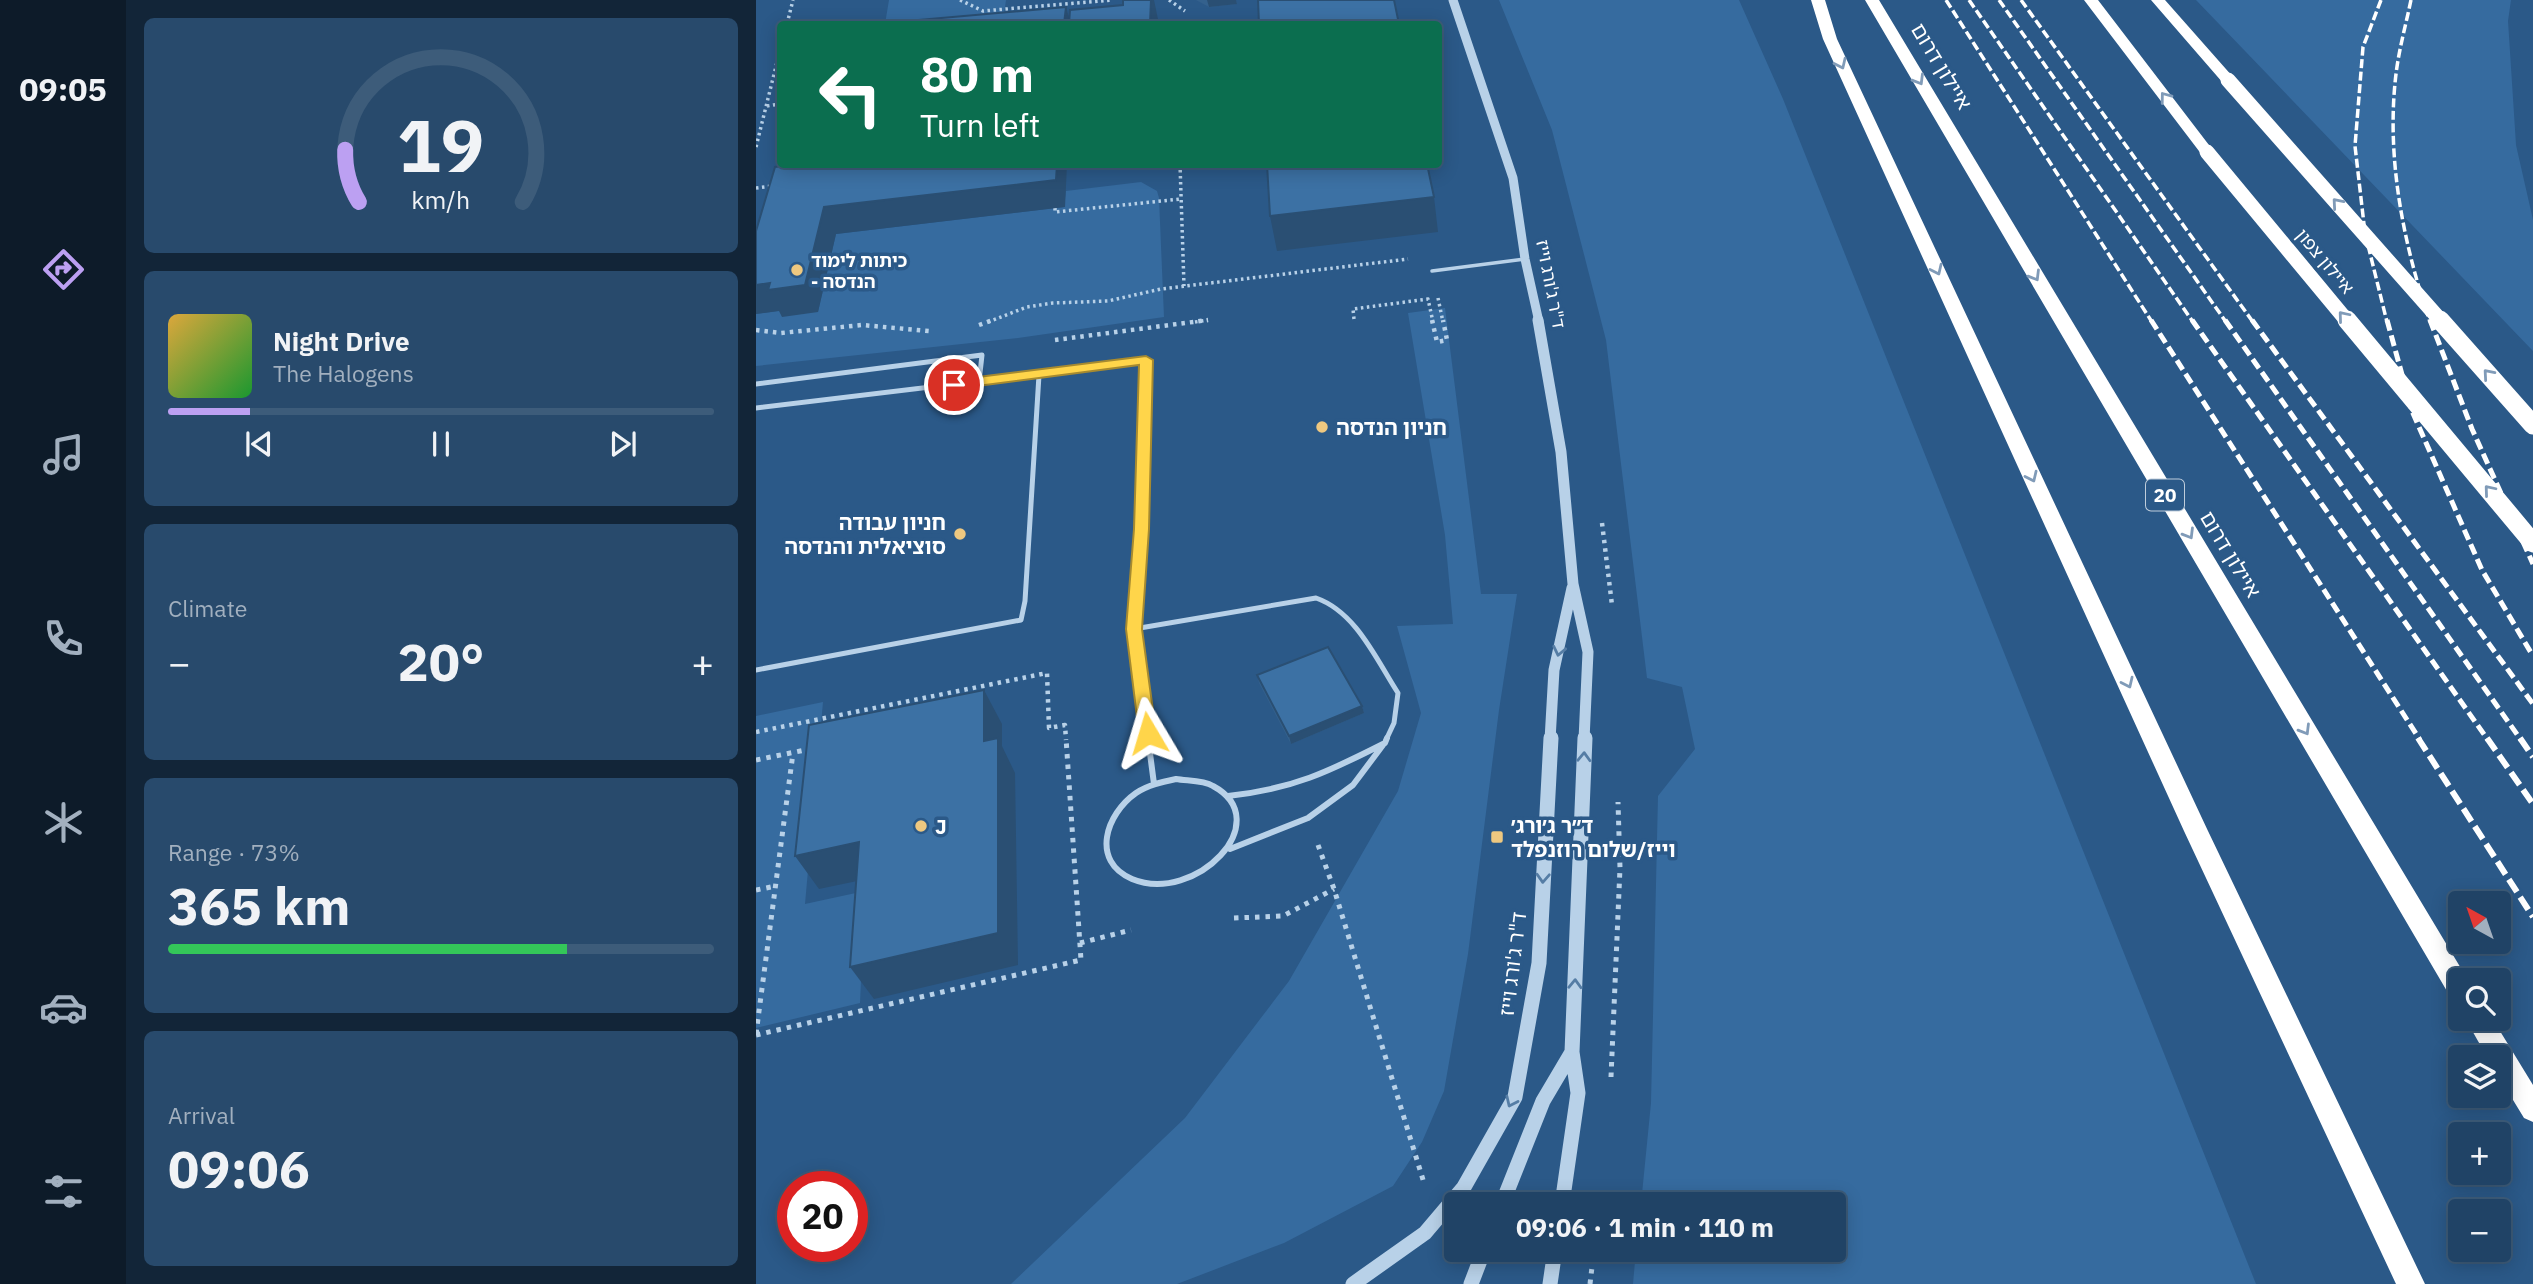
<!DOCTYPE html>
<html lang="en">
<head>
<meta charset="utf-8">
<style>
	body { margin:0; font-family:"IBM Plex Sans","Noto Sans Hebrew",sans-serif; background:#284a6c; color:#f1f3f6; height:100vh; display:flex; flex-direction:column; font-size:26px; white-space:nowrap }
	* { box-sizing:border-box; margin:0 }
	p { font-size:23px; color:#a2b0bf }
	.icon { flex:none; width:38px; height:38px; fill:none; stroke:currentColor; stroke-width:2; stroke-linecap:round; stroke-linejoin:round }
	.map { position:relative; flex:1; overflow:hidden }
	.side { display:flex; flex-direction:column; gap:18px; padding:18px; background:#122538; width:630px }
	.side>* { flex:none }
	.top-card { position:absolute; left:21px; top:21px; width:665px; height:147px; border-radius:7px; box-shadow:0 4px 18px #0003,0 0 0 2px #3d5c7a; background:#0b6e4f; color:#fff; overflow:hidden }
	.needle { width:46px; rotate:320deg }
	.fabs { position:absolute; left:1692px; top:891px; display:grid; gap:14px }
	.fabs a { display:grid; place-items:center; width:63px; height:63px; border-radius:7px; background:#204366; box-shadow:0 4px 18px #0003,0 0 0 2px #3d5c7a; font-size:35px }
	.speed { position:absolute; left:21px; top:1171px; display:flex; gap:14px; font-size:35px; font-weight:700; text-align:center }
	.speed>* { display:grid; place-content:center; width:91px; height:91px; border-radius:50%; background:#204366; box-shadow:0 4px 18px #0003,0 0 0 2px #3d5c7a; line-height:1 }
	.speed .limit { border:10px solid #d22; background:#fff; color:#111 }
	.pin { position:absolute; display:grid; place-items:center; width:60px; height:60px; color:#fff; margin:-30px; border:4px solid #fff; border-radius:50%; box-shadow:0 2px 7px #0007 }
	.me { position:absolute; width:77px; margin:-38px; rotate:353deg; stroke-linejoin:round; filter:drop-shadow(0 0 5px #0008) }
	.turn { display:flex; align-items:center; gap:24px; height:147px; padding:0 28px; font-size:32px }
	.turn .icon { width:91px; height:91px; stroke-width:2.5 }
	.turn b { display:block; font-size:49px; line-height:60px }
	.big { font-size:52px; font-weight:700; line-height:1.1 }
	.side .widget { flex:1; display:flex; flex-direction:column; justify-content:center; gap:10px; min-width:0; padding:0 24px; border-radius:10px; background:#284a6c }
	.side .dial { align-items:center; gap:0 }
	.dial svg { height:182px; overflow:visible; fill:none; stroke:#3d5c7a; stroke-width:7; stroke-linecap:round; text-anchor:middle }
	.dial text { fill:#f1f3f6; stroke:none }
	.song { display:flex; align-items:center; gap:21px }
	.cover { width:84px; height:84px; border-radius:10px; background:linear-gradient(135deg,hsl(40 70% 55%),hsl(130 70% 35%)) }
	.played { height:7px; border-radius:4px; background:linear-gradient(90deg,#bca0f2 15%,#3d5c7a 15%) }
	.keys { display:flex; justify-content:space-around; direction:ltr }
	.heat { display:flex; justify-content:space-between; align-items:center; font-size:38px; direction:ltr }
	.charge { height:10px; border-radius:5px; background:linear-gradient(90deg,#34c759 73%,#3d5c7a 0) }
	.trip { position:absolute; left:688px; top:1192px; width:402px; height:70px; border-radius:7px; background:#204366; box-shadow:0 4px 18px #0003,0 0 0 2px #3d5c7a; font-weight:700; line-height:70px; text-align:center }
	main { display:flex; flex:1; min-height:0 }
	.tabs { display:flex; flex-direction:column; width:126px; justify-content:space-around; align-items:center; background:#0d1b29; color:#a2b0bf }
	.tabs .icon { width:49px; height:49px }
	.tabs .selected { color:#bca0f2 }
	.tabs b { font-size:32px; color:#f1f3f6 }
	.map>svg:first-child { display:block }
</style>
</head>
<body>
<main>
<nav class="tabs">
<b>09:05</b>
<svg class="icon selected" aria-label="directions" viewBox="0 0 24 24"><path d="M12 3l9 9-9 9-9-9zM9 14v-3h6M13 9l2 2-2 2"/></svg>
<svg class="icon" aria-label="music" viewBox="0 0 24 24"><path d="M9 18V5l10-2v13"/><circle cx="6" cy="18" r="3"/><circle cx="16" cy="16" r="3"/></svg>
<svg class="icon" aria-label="phone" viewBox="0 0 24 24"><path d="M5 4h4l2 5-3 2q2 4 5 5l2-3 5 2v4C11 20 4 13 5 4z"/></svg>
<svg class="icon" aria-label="climate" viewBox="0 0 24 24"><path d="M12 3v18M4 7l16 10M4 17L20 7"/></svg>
<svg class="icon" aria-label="car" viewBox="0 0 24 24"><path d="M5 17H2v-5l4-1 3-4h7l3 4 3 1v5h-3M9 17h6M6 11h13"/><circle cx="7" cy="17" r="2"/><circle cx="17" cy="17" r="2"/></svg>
<svg class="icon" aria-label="filters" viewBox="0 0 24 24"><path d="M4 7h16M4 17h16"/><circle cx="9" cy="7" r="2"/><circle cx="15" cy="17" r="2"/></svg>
</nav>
<section class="side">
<div class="widget dial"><svg viewBox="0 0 100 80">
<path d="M14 69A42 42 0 1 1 86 69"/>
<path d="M14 69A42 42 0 0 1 8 46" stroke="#bca0f2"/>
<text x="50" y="56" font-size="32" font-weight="700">19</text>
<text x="50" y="72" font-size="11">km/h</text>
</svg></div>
<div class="widget">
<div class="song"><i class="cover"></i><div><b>Night Drive</b><p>The Halogens</p></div></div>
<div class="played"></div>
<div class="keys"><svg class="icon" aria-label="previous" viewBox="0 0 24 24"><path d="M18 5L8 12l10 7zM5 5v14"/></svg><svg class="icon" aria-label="pause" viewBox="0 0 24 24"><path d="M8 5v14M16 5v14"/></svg><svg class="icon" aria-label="next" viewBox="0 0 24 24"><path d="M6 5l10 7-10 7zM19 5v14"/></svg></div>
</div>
<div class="widget"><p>Climate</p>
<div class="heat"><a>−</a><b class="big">20°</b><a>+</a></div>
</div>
<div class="widget"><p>Range · 73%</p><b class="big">365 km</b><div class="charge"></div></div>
<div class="widget"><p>Arrival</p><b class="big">09:06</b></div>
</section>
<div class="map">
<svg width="1777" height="1284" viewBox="0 0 1777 1284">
	<rect width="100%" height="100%" fill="#2b5988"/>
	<!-- green -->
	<path fill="#366b9f" d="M133,0H250L248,14L129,24Z
		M743,0H983L1027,99L1500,1284H877L880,1250H1078V1204H885L895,1103L902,796L939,749L926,687L891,678L850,340L796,130Z
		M1440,0H1755L1752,21L1760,145L1777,220V351Z
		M385,182L401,191L403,198L408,317L262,338L0,366V314L28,310L62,312L80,234L308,207L310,191Z
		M689,308L725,594H761L743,710L712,954L688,1091L666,1142L637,1186L528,1243L421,1284H255L429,1118L533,981L642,791L665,713L641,626L697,624L689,535L652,313Z
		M67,702L49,904L109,891L104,1003L0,1028V716Z"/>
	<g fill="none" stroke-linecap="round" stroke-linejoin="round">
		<!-- path-far2 -->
		<path stroke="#b8d1e8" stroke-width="3.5" stroke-dasharray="2.5 3.5" stroke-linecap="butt" d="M204,0L227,11L356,0
			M413,0L429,11
			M31,24L37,0
			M11,106L24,104
			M0,147L24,50
			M424,164L428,286
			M0,188L16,186
			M299,208V212L425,199
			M682,298L687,322
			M598,319L597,309L672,299L677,322
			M232,322L271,307L297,303L352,301L405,289L652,259
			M439,322L452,320"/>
		<!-- path-far1 -->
		<path stroke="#b8d1e8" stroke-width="4.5" stroke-dasharray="3.5 5" stroke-linecap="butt" d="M676,320L681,342L691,340L687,320
			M223,325L237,320
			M0,330L25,333L106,325L173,331
			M299,340L452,320
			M846,523L856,605
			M0,732L291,673L293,728L309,725L310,740"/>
		<!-- path -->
		<path stroke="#b8d1e8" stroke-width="5" stroke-dasharray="4.5 6" stroke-linecap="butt" d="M0,760L54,749
			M562,845L578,889L668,1183
			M0,890L20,886
			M478,918L527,916L578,889
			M324,943L375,930
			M0,1034L37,753
			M0,1035L325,960L310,738
			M855,1077L864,868L862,802
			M834,1284L838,1250"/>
		<!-- service-far2 -->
		<path stroke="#b8d1e8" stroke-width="3.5" d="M676,271L769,259"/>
		<!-- service-far1 -->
		<path stroke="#b8d1e8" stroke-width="5" d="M0,384L226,355L223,382
			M0,408L390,361L386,529L378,629L560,598C600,612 620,659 642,693L638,723L630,740
			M378,629L392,740
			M0,670L265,620L269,601L283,375"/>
		<!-- service -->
		<path stroke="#b8d1e8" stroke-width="6" d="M392,738L398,784
			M420,779C431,781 447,780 457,786C522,821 439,905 376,879C334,861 350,814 380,793C392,785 406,782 420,779Z
			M472,796C537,789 572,772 629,743L631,738
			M474,849L552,818L597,785L627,745"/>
		<!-- tertiary-far2 -->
		<path stroke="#b8d1e8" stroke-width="9" d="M697,0L757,178L769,259L783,322"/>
		<!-- tertiary-far1 -->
		<path stroke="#b8d1e8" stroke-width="11" d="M782,320L805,452L817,584L832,652L828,740
			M794,740L798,670L816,588"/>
		<!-- tertiary -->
		<path stroke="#b8d1e8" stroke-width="15" d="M746,1204L787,1101L816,1052L829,738
			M806,1204L822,1093L816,1052
			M597,1284L669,1233L708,1187L759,1097L783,963L795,738
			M715,1284L728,1250
			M794,1284L799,1250"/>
		<!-- motorway -->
		<path fill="#fff" fill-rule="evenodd" d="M1055,0H1069L1081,39L1452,831L1669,1284H1640L1428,831L1067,39Z
			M1109,0H1123L1712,980H1704V1001L1695,998Z
			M1328,0H1342L1456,149L1458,152L1456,155H1446Z
			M1395,0H1409L1477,77V83H1467Z
			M1709,1018H1736L1777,1085V1122L1768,1118L1743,1077V1057H1731Z"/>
		<!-- rail-far2 -->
		<path stroke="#fff" stroke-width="3.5" stroke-dasharray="9 3.5" stroke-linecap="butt" d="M1190,0L1396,322
			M1213,0L1437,322
			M1243,0L1470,322
			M1265,0L1497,322
			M1625,0L1607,47L1599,146L1609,233L1631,322
			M1655,0C1650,24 1643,49 1640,74C1630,157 1647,243 1674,322"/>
		<!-- rail-far1 -->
		<path stroke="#fff" stroke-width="5" stroke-dasharray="11 5" stroke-linecap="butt" d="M1395,320L1664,740
			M1436,320L1732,740
			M1469,320L1765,740
			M1496,320L1777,704
			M1631,320L1656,411L1726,570L1777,656
			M1674,320L1716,429L1777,564"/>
		<!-- rail -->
		<path stroke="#fff" stroke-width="6" stroke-dasharray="15 6" stroke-linecap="butt" d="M1662,738L1777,917
			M1731,738L1777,804
			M1764,738L1777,757"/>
		<!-- motorway-bridge-far1 -->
		<path stroke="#fff" stroke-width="15" d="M1472,80L1686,322
			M1451,152L1592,322"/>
		<!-- motorway-bridge -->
		<path stroke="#fff" stroke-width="19" d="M1591,320L1777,543
			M1684,320L1777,425"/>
	</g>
	<!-- wall -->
	<path fill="#34618d" d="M440,0H480L481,4L453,7Z
		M501,675L606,706L608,713L535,744L503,683Z"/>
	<!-- shaded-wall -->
	<path fill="#2a4f73" d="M395,0H398L403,24H394Z
		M451,0H480L481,4L453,7Z
		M310,7L315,24H308Z
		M301,164H311L309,207L80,234L62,312L26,317L23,311L0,314V285L14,283L68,207Z
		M678,197L682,232L521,251L514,216Z
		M228,690L246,724V746L259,773L262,965L118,999L94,967L228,741Z
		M606,706L608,713L535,744L533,736Z
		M103,842L125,876L63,889L39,856Z"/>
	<!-- building -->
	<path fill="#3c71a4" stroke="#2a4f73" stroke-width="2" d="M367,0H395L394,24H313L314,10L367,5Z
		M502,0H638L643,24H503Z
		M310,7L308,24H117Z
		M42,164H301L300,180L68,207L49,285L12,290L14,283L0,285V231L19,167Z
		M511,164H671L678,197L514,216Z
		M572,647L606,706L533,736L501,675Z
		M228,690V741L242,738V933L94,967L103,842L39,856L53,725Z"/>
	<!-- one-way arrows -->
	<defs><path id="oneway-chevron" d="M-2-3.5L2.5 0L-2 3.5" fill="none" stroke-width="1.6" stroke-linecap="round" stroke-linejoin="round" transform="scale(1.75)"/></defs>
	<g stroke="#809bb8">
		<use href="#oneway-chevron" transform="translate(1085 64) rotate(65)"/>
		<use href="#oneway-chevron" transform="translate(1163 80) rotate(59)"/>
		<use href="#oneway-chevron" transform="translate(1409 97) rotate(-127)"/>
		<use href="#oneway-chevron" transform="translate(1581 203) rotate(-131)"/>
		<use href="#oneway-chevron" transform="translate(1181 270) rotate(65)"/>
		<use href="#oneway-chevron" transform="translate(1279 276) rotate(59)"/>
		<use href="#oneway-chevron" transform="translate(1587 316) rotate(-130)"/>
		<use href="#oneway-chevron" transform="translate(1732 374) rotate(-131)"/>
		<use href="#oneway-chevron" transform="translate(1276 477) rotate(65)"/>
		<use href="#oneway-chevron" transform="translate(1733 490) rotate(-130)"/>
		<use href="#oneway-chevron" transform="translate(1433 534) rotate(59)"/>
		<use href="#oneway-chevron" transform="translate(1372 683) rotate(65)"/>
		<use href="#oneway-chevron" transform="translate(1549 730) rotate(59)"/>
	</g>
	<g stroke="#557da5">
		<use href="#oneway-chevron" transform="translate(803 651) rotate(102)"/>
		<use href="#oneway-chevron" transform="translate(828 757) rotate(-88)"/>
		<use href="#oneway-chevron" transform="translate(787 878) rotate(93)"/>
		<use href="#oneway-chevron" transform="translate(819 984) rotate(-88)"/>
		<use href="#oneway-chevron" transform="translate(755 1102) rotate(115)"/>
	</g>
	<!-- route -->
	<path fill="#ffd54a" stroke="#a68a30" stroke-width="2" d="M390,356L397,360L393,529L386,629L400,733L398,737H386L383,733L370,629L378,529L383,365L198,389L192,385L198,380Z"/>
	<!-- markers -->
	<g fill="#eec880" stroke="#2b5988" stroke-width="2.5">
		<circle cx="41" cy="270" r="7"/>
		<circle cx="566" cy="427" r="7"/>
		<circle cx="204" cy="534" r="7"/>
		<circle cx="165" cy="826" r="7"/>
		<rect x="734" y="830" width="14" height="14" rx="3.5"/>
	</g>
	<g text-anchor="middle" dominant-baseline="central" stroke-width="7" stroke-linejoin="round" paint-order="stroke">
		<!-- far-poi labels -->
		<g font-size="18" font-weight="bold" fill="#fff" stroke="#2b5988" text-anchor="start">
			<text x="55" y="260">כיתות לימוד<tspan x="55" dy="21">- הנדסה</tspan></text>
		</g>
		<!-- far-street labels -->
		<g font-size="18" fill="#fff" stroke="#2b5988">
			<text transform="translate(1569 261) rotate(50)">איילון צפון</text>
			<text transform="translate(795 284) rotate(79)">ד"ר ג'ורג וייז</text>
		</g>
		<!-- shield labels -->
		<rect fill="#2b5988" stroke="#bfcddb" stroke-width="2" x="1390" y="479.5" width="38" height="31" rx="5"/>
		<g font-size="19" font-weight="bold" fill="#fff">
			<text x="1409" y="495">20</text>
		</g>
		<!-- street labels -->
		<g font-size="21" fill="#fff" stroke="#2b5988">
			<text transform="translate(1186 66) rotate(59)">איילון דרום</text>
			<text transform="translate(1475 554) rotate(59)">איילון דרום</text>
			<text transform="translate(756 964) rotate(-83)">ד"ר ג'ורג וייז</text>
		</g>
		<!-- poi labels -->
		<g font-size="21" font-weight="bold" fill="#fff" stroke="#2b5988" text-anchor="start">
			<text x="580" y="427">חניון הנדסה</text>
			<text x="190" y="522" text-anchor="end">חניון עבודה<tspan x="190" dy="24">סוציאלית והנדסה</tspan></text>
			<text x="755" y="825">ד״ר ג׳ורג׳<tspan x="755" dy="24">וייז/שלום רוזנפלד</tspan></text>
			<text x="179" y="826">J</text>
		</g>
	</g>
</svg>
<div class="fabs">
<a><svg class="needle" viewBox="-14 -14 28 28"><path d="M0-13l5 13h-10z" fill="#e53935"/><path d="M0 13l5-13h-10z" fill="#a2b0bf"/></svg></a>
<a><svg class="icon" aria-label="search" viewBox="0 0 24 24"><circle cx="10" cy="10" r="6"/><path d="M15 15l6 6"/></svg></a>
<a><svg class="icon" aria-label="layers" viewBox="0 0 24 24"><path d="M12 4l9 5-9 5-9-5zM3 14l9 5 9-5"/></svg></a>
<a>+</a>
<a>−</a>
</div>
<div class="speed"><div class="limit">20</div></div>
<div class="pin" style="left:198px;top:385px;background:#d93025"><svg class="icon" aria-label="arrive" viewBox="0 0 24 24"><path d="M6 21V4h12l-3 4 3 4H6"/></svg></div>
<svg class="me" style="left:392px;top:733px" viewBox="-20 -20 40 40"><path d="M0-17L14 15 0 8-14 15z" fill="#ffd54a" stroke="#fff" stroke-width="4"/></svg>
<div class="trip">09:06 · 1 min · 110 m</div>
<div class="top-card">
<div class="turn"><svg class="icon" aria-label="left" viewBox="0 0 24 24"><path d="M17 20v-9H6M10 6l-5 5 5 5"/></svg><div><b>80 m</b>Turn left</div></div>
</div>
</div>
</main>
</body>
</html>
